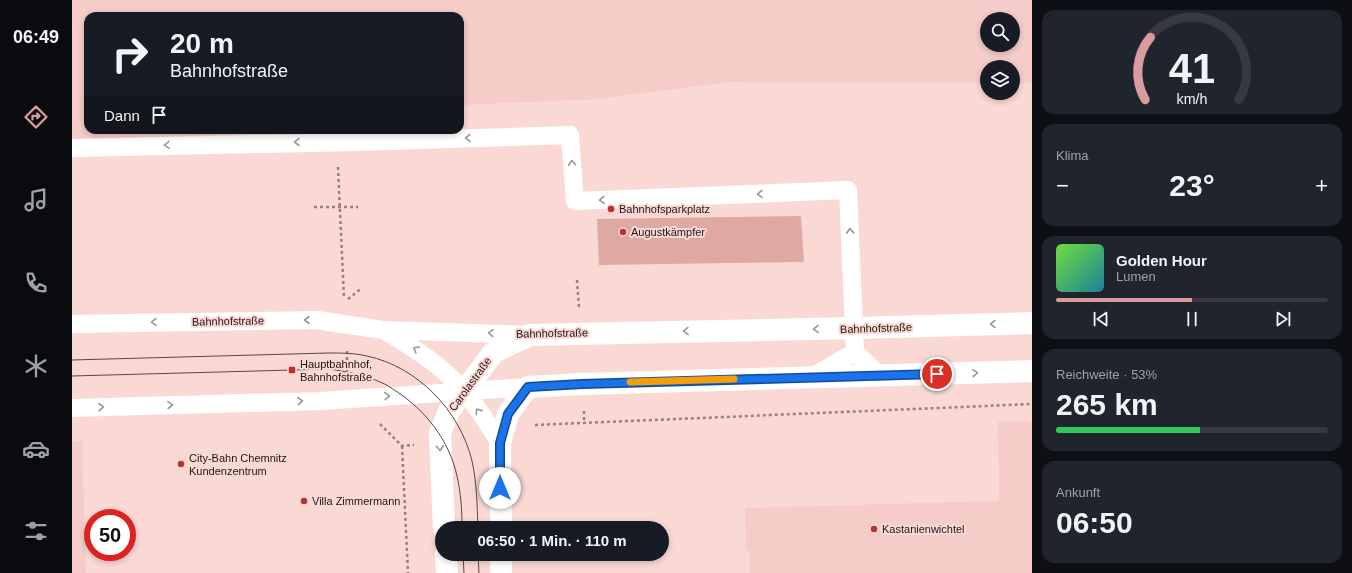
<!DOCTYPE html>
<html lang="de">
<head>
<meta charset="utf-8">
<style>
	body { margin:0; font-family:Helvetica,sans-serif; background:#20242c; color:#f1f3f6; height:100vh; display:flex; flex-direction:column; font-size:15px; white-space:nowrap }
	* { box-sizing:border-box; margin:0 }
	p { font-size:13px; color:#9ea1a6 }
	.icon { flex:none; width:22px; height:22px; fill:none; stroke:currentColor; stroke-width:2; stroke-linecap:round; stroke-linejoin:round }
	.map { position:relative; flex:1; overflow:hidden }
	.side { display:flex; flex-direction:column; gap:10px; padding:10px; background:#0d0f14; width:320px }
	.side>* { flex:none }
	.hud { position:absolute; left:12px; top:12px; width:380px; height:122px; border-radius:12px; box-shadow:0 2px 6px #0003; background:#171b24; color:#f1f3f6; overflow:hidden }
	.buttons { position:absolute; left:908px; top:12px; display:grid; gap:8px }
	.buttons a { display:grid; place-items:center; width:40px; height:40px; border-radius:50%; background:#171b24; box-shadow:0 2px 6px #0003; font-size:20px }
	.speed { position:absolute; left:12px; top:509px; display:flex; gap:8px; font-size:20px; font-weight:700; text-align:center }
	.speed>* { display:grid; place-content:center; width:52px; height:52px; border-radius:50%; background:#171b24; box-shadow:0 2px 6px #0003; line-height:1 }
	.speed .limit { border:6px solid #d22; background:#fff; color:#111 }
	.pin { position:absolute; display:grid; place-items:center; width:34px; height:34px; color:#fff; margin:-17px; border:2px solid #fff; border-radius:50%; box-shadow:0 1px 4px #0007 }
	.me { position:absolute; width:44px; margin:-22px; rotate:0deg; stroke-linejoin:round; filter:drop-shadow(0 0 3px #0008) }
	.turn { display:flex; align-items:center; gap:14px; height:84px; padding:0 20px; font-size:18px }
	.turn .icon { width:52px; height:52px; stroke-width:2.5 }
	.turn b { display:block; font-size:28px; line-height:34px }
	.then { display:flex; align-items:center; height:38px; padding:0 20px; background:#0003; gap:8px; font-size:15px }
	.big { font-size:30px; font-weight:700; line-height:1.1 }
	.side .tile { flex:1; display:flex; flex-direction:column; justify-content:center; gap:6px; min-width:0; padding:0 14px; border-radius:12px; background:#20242c }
	.side .dial { align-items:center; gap:0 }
	.dial svg { height:104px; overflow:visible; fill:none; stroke:#363941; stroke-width:7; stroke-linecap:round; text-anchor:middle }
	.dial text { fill:#f1f3f6; stroke:none }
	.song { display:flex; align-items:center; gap:12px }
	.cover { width:48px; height:48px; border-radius:6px; background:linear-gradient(135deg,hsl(100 70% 55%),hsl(190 70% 35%)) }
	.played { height:4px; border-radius:2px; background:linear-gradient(90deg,#da9b9d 50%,#363941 50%) }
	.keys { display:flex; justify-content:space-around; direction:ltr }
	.heat { display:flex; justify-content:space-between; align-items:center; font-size:22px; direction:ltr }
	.charge { height:6px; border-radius:3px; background:linear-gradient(90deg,#34c759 53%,#363941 0) }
	.trip { position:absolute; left:363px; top:521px; width:234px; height:40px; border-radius:20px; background:#171b24; box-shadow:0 2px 6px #0003; font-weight:700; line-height:40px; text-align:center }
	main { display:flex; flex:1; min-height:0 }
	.menu { display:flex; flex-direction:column; width:72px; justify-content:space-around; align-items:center; background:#090b0e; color:#9ea1a6 }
	.menu .icon { width:28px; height:28px }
	.menu .active { color:#da9b9d }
	.menu b { font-size:18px; color:#f1f3f6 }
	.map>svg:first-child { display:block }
</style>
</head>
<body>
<main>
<nav class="menu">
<b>06:49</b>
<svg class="icon active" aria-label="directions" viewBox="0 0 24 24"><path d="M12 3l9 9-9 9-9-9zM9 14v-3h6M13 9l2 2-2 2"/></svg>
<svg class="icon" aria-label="music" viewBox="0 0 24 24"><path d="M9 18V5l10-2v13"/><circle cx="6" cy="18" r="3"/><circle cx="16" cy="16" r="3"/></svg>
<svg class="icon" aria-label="phone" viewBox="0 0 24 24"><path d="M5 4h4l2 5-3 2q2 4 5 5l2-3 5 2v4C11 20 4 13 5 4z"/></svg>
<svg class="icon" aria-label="climate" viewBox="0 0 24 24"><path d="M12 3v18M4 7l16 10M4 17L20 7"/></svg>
<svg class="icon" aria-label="car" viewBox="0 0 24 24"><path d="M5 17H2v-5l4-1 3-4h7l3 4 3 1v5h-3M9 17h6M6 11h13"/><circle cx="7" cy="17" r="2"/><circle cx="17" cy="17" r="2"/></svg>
<svg class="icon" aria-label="filters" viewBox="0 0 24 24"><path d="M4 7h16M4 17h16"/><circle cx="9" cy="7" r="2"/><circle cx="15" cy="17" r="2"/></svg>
</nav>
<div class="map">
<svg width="960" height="573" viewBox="0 0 960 573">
	<rect width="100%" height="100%" fill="#fad9d5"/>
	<!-- built -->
	<path fill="#f5ccc7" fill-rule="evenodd" d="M0,0H960V83H941V67H915V83L656,82L525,99L388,105V16H16V130L264,131L0,139ZM915,19H941V45H915Z
		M960,421V573H678V551H674L673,508L927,501L926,422Z
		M0,441H10L14,573H0Z"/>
	<!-- green -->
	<path fill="#dfa9a3" d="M729,216L732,262L527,265L525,219Z"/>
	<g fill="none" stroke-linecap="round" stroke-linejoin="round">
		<!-- path -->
		<path stroke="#97807d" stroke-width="2.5" stroke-dasharray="3 3" stroke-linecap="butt" d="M266,167L272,298
			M242,207H286
			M505,280L507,307
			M276,299L290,288
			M275,351V374
			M512,411V423
			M308,424L330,446L342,445
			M463,425L960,404
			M330,446L336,573"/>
		<!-- service -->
		<path stroke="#fff" stroke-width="18" d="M0,148L283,142L498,135L503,201L776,190L783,352L808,376
			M0,324L245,320L311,330L458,335
			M313,331C342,348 369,365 391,390C405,405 416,425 428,443
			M740,377L783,352
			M0,408L249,401L456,387"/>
		<!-- secondary -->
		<path stroke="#fff" stroke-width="22" d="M372,528L368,433L377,411L422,352L458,335L783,328L960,323
			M429,528L428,443L436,414L456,387L510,384L960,371
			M374,554L375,573
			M429,554V573"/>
		<!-- tram -->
		<path stroke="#584746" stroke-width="1" d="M0,360L256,353C269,353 282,353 295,356C346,367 388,411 400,461C405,483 405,506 406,528
			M0,376L258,369C275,372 292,375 308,382C314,384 319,388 324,391C354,411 377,440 385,476C389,493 390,511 390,528
			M391,554L392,573
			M406,554L407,573"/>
	</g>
	<!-- one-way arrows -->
	<defs><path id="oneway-chevron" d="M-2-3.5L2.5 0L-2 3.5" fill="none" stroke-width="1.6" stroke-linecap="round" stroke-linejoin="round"/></defs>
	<g stroke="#9b9695">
		<use href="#oneway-chevron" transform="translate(396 138) rotate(178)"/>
		<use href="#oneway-chevron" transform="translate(225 142) rotate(179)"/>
		<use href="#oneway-chevron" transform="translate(95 145) rotate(179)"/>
		<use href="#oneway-chevron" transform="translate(500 163) rotate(-94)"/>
		<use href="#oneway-chevron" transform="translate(688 194) rotate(178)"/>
		<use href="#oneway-chevron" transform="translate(530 200) rotate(178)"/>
		<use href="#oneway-chevron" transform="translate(778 231) rotate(-93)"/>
		<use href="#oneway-chevron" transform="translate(235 320) rotate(180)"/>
		<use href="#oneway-chevron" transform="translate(82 322) rotate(179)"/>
		<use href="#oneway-chevron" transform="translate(921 324) rotate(178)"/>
		<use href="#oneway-chevron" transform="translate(744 329) rotate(179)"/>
		<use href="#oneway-chevron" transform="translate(614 331) rotate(179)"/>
		<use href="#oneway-chevron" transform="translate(419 333) rotate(-178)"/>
		<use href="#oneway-chevron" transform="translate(344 349) rotate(-149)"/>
		<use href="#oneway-chevron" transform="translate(903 373) rotate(-2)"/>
		<use href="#oneway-chevron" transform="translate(315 396) rotate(-4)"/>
		<use href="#oneway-chevron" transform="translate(228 401) rotate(-2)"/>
		<use href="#oneway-chevron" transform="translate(98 405) rotate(-2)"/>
		<use href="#oneway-chevron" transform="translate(29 407) rotate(-2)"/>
		<use href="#oneway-chevron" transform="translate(406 411) rotate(-125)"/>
		<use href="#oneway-chevron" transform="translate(368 448) rotate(87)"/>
	</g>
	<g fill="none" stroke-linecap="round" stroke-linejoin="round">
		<defs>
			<path id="route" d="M428,488V443L436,414L456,387L510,384L865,374"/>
		</defs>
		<!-- route casing -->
		<use href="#route" stroke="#114b97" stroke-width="10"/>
		<!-- route -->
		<use href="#route" stroke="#1a73e8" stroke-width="7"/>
		<!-- slow -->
		<path stroke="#f59e0b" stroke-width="7" d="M558,382L662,379"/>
	</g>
	<!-- markers -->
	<g fill="#be2f30" stroke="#fad9d5" stroke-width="1.5">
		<circle cx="539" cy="209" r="4"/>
		<circle cx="551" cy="232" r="4"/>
		<rect x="216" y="366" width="8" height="8" rx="2"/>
		<circle cx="109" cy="464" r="4"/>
		<circle cx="232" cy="501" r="4"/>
		<circle cx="802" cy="529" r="4"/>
	</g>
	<g text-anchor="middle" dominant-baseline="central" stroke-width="4" stroke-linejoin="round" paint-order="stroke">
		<!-- poi labels -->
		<g font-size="11" fill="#201514" stroke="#fad9d5" text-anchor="start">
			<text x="547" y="209">Bahnhofsparkplatz</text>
			<text x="559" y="232">Augustkämpfer</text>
			<text x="228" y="364">Hauptbahnhof,<tspan x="228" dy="13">Bahnhofstraße</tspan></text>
			<text x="117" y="458">City-Bahn Chemnitz<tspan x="117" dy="13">Kundenzentrum</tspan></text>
			<text x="240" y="501">Villa Zimmermann</text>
			<text x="810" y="529">Kastanienwichtel</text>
		</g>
		<!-- street labels -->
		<g font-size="11" fill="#201514" stroke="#fad9d5">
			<text transform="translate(156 321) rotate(-1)">Bahnhofstraße</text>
			<text transform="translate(804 328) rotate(-2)">Bahnhofstraße</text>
			<text transform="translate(480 333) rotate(-1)">Bahnhofstraße</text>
			<text transform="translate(398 384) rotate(-54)">Carolastraße</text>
		</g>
	</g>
</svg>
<div class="buttons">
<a><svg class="icon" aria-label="search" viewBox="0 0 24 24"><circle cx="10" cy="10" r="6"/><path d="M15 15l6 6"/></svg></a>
<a><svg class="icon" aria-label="layers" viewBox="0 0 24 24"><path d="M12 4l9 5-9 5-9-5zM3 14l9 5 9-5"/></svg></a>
</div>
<div class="speed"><div class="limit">50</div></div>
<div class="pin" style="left:865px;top:374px;background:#d93025"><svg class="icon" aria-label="arrive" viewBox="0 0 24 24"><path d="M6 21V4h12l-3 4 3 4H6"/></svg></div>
<svg class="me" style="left:428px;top:488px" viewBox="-20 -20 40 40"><circle r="19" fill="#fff"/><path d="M0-13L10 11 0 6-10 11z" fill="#1a73e8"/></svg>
<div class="trip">06:50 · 1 Min. · 110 m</div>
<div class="hud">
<div class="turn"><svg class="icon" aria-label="right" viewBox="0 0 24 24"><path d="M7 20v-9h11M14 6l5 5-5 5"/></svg><div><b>20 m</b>Bahnhofstraße</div></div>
<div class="then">Dann<svg class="icon" aria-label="arrive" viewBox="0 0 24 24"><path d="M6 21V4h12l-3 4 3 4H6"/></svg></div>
</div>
</div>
<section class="side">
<div class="tile dial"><svg viewBox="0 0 100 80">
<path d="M14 69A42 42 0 1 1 86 69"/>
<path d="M14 69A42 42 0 0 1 18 21" stroke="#da9b9d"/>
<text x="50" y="56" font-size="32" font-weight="700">41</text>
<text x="50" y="72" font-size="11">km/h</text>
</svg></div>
<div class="tile"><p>Klima</p>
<div class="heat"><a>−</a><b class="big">23°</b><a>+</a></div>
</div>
<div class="tile">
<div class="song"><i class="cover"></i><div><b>Golden Hour</b><p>Lumen</p></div></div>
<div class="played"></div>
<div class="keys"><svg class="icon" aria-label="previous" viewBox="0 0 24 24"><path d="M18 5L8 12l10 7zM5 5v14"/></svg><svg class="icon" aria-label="pause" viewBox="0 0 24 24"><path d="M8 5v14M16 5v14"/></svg><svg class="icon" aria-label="next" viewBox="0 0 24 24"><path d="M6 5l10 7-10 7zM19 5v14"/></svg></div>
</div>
<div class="tile"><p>Reichweite · 53%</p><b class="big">265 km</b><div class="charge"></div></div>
<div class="tile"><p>Ankunft</p><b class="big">06:50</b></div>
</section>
</main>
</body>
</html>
